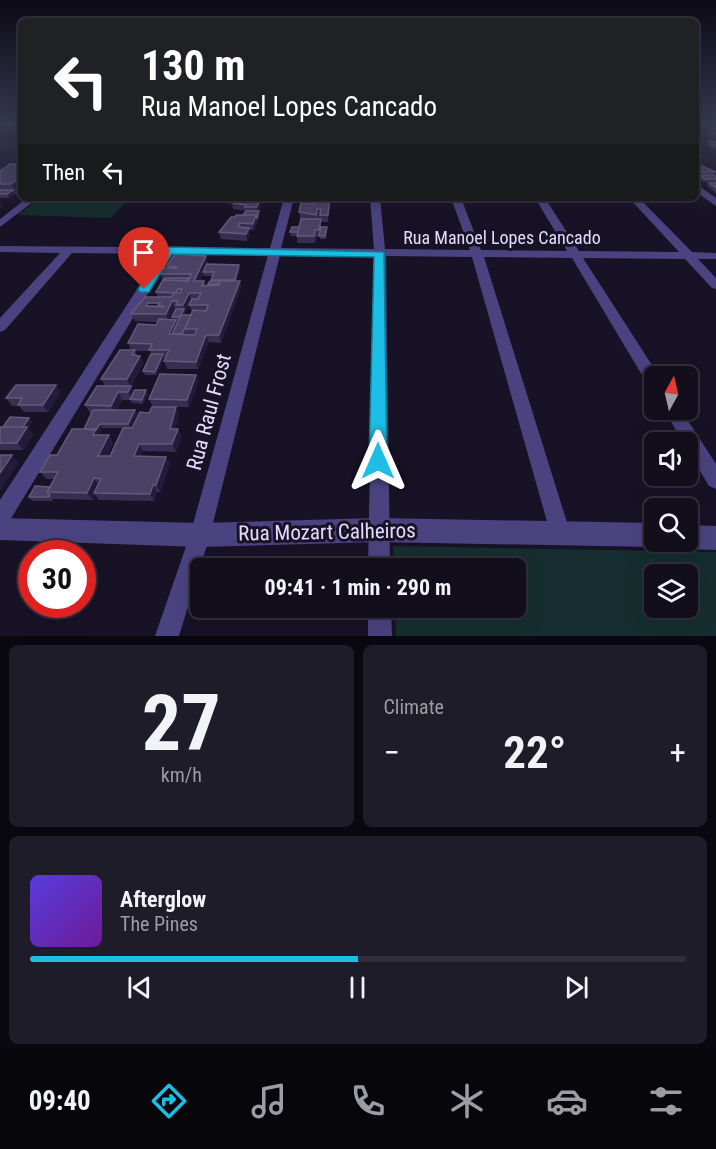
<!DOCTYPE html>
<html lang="en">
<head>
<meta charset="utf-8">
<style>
	body { margin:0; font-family:"Roboto Condensed",sans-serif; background:#1f1c29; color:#f1f3f6; height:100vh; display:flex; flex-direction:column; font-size:22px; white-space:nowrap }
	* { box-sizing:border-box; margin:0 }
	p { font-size:20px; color:#9c9ca3 }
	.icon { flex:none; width:33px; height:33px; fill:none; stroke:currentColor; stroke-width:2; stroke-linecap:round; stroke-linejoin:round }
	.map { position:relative; height:636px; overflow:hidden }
	.drawer { display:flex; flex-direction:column; gap:9px; padding:9px; background:#0a080f; flex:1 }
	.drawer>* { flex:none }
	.banner { position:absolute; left:18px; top:18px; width:681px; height:183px; border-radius:9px; box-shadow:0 6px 24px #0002,0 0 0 2px #312e3b; background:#202124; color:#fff; overflow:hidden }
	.needle { width:39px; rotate:8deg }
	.controls { position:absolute; left:644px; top:366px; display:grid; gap:12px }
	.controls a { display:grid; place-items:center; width:54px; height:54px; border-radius:9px; background:#120e1c; box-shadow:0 6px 24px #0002,0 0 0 2px #312e3b; font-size:30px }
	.speed { position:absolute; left:18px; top:540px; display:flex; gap:12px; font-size:30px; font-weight:700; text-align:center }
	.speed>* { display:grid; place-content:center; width:78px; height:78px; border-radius:50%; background:#120e1c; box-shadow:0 6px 24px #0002,0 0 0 2px #312e3b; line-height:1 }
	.speed .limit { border:9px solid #d22; background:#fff; color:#111 }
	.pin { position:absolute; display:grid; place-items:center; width:51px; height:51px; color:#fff; margin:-62px -26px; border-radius:50% 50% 50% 0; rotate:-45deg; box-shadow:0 0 6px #0007 }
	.pin .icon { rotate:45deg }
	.me { position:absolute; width:66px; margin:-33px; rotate:0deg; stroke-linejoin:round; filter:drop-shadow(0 0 4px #0008) }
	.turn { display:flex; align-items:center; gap:21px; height:126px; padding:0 24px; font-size:27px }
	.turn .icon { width:78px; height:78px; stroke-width:2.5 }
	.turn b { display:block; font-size:42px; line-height:51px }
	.then { display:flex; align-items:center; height:57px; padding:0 24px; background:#0003; gap:12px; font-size:22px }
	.big { font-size:45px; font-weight:700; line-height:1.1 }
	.drawer .widget { flex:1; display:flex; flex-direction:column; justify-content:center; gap:9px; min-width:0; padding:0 21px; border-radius:9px; background:#1f1c29 }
	.drawer .dial { align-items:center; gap:0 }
	.dial b { font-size:78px; line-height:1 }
	.song { display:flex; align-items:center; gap:18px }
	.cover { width:72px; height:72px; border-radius:9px; background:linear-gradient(135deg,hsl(250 70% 55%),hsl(280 70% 35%)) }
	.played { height:6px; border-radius:3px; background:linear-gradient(90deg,#1dbee6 50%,#312e3b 50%) }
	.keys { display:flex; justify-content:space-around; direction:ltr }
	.heat { display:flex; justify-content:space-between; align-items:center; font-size:33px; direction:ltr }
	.drawer .tiles { flex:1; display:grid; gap:9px; grid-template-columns:1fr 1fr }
	.widget:last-child { grid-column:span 2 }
	.trip { position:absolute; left:190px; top:558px; width:336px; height:60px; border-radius:9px; background:#120e1c; box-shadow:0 6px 24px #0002,0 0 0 2px #312e3b; font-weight:700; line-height:60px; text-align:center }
	.menu { display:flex; height:96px; justify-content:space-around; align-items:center; background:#07060b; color:#9c9ca3 }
	.menu .icon { width:42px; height:42px }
	.menu .current { color:#1dbee6 }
	.menu b { font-size:27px; color:#f1f3f6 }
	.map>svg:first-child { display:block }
</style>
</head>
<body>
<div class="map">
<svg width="716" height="636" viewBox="0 0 716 636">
	<rect width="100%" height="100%" fill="#181226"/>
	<!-- green -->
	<path fill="#162e2f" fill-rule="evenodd" d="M40,198H129L111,218L18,215Z
		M393,546L716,552V636H396L395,608H516V568H394ZM687,574V608H654V574Z"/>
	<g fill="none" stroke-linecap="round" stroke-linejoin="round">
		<!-- stream -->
		<path stroke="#111e41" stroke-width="2" d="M0,130L17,125"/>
		<!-- minor -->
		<path fill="#4b4380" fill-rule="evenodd" d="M696,184L716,198V206L696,192Z
			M27,198H38L0,227V219Z
			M284,198H294L281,248L374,249L370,198H380L385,249L470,250L451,198H461L481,250L567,251L535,198H545L579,251L679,252L629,198H639L692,252L716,253V259H698L716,278V289L712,288L685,259L583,258L659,376H654V387L648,385L572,258L484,257L570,532L567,539L560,542L553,539L550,532L472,257L386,256L390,568H368L374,256L280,255L210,535L179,636H155L190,535L268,255L172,254L7,525L0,528V500L160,254L72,253L5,330L0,332V318L60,253L0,252V246L270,248Z
			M664,410H681L716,464V489L709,486L687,449V442H683Z
			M368,608H391L392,636H368Z"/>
		<!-- tertiary -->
		<path fill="#4b4380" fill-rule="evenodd" d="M0,518L200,523L378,518L654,523V542H663L654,547L378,542L200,547L0,540Z
			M687,525L716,526V550L687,549L679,545L677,542H687Z"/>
	</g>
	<!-- wall -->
	<path fill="#382e52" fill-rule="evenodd" d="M710,128H716V139H710L708,133Z
		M709,141L716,142V149L710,148L708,144Z
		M696,151L703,155L701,158L696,156Z
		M21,164V190L9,198H0V171Z
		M696,165L716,172L714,175L716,177V182H703L696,177Z
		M709,183H716V193L707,186Z
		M234,198H266L262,200V202L259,212L258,222L254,230H249L250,235L247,241L221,239L219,232L235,217L243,215L246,212V211L233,209L232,203Z
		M301,198H330L328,222H321V227H327L326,239H320V236L316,237L315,243H297V236H291L290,232L299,227L301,219H300L299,212L305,203V200H301Z
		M175,254L206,256L208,264L239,265L240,269L236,281H240L241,288L221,343L209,342L198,369H167L164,361L166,358H164L157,375H145L143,371L151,354L150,351H135L137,355L140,356L143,363L131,386L134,391L135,390H146L148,394L143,404L132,403L130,400H122L117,410H135L137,414L131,428H102L99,434L100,435H109L113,443L107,456H110L123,428H132L140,412L149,413L153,407L149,399L160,374L196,375L198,382L189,407H176L179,415L175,429H178L181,436L176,452L143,451L141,456L166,457L170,464L160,492H157L154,501L99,500L95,495L93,500L53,499L52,501H32L29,497L35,486L50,487L54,479H46L40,472L50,455H57L72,429H84L92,413H90L85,405L97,386H105L101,379L120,350H131L128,343L138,324L156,325L158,322L135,321L131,314L145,297H158L156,292L163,281L160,274L163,268H168L167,266ZM203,274L204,276H212L211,281L208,284L209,286H206L204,281H200ZM191,300L189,305L192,313L191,315H184ZM148,303H160L159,305H147ZM175,309H176L172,317L173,320L170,319Z
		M56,385L61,392L48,412H24L19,406H12L6,398Z
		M32,422L28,428L33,435L23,450H0V427Z"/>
	<!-- shaded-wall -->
	<path fill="#231b39" d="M21,177V190L16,193L11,184Z
		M13,190L14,194L9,198L7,194Z
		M260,198H262V202L259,212L258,222L257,207Z
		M0,200L3,207L0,209Z
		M256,215L258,222L254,230L253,224Z
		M249,228L250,235L247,241L246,234Z
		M206,256L208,264L196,288L194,281Z
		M239,265L240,269L236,283L235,280Z
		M240,281L241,288L221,343L219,335Z
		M189,293L191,300L181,321L180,317L184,309L183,305Z
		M172,301L175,309L169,322L166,314Z
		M176,320L179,327L174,338L169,334Z
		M206,335L209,342L198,369L196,362Z
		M163,354L164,358L157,375L155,372Z
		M140,356L143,363L130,387L127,379Z
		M196,375L198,382L189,407L187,400Z
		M56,385L61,392L48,412L43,405Z
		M131,386L135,393L132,400L128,392Z
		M146,390L148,394L143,404L142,400Z
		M118,392L122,400L115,413L111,406Z
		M176,407L179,415L173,436L170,429Z
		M135,410L137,414L131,428L128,424Z
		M29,418L32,422L28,428L33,435L23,450L17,443L20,431Z
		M100,424L102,428L99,434L101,437L93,435Z
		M178,429L181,436L176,452L172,444Z
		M109,435L113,443L103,463L98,456Z
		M139,444L143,451L138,464L134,456Z
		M12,455L19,462L0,492V473Z
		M166,457L170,464L160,492L156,485Z
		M94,478L99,486L94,493L95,495L93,500L87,493Z
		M153,485L157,492L154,501L150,494Z"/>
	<!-- building -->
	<path fill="#4a4164" stroke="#62597c" stroke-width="1.5" fill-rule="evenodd" d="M710,128H716V134L713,133Z
		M709,141L716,142V146L711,145Z
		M10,164H21V177L11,184H0V171Z
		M696,165L702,166L716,172H701L696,169Z
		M700,175H714L716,177V179H704Z
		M709,183H716V188Z
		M0,190H13L7,194H0Z
		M234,198H260L257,207H245L246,205L232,203Z
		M305,198H330L328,215H320L321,209H317L316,215L299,212L301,203H315V200H305Z
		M246,211H259L257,218L256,215H243Z
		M236,215H256L253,224L240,223L238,227L249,228L246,234L219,232L231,217H235Z
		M301,219H321L319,230H315L314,236H297Z
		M292,227H299L298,232H290Z
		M321,227H327L325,236H319Z
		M175,254L206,256L194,281H204L202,286L219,285L220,281H240L219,335H206L196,362L164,361L169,350H149L152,344L128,343L138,324L156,325L159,319L176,320L169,334L195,335L197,329H185L193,310L206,311L208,305H189L192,299H198L201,293H189L183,305H176L178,301H172L166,314H131L145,297H171L176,292L180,293L182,289H178L176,293L156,292L163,280L188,281L191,274H160L163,268H176L177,267L167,266ZM148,303H160L158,305L165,307L146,306Z
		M207,264L239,265L235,280H211L214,272H203Z
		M165,278H188L187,281L163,280Z
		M210,281H220L219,284H208Z
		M176,309H184L180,317H172Z
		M181,315H191L182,334H172Z
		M120,350H135L132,355L140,356L127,379H101Z
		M151,354H163L155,372L143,371Z
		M160,374L196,375L187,400L149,399Z
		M16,385H56L43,405H18L22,398H6Z
		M97,386H131L128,392H118L111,406L85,405Z
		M135,390H146L142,400L130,399Z
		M152,407H176L170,429H178L172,444H139L134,456L166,457L156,485H153L150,494L94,493L101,479L94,478L87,493L47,492L58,472H40L50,455H57L72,429H96L93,435H109L98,456H110L123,428H132L140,412L149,413Z
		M93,410H135L128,424H100L96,430L84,429Z
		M10,417L29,418L23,427H3Z
		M0,427H27L17,443H0Z
		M0,455H12L0,473Z
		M35,486L50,487L47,492L50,495L49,497H29Z"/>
	<!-- sky -->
	<linearGradient id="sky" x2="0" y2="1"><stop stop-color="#0d0a15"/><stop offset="0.58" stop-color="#373952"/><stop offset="1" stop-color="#373952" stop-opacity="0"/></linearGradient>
	<rect width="716" height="214" fill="url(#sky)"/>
	<!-- route -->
	<path fill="#1dbee6" stroke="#137c96" stroke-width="1.5" d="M168,247L384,252L387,461L385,467L378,469L372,467L369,461L374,257L172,254L149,292H140L138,289L164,248Z"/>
	<g text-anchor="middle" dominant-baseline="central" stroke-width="6" stroke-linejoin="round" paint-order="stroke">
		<!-- street labels -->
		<g font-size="18" fill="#e2dbfb" stroke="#181226">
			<text x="502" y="237">Rua Manoel Lopes Cancado</text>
		</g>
		<!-- near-street labels -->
		<g font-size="21" fill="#e2dbfb" stroke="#181226">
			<text transform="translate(209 412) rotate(-75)">Rua Raul Frost</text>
			<text transform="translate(327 532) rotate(-1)">Rua Mozart Calheiros</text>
		</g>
	</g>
</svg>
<div class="controls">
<a><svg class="needle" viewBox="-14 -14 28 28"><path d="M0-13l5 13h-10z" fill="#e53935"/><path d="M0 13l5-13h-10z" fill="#9c9ca3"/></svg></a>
<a><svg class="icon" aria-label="sound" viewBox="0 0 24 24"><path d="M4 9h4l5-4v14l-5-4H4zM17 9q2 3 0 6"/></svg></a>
<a><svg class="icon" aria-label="search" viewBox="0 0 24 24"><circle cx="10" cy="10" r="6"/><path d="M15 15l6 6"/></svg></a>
<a><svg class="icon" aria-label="layers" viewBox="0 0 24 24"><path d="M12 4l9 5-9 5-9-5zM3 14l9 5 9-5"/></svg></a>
</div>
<div class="speed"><div class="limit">30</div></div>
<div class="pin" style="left:144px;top:289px;background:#d93025"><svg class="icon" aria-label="arrive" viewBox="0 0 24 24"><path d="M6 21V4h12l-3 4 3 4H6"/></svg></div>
<svg class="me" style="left:378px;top:461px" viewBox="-20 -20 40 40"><path d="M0-17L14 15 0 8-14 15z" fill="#1dbee6" stroke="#fff" stroke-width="4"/></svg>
<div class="trip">09:41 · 1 min · 290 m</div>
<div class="banner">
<div class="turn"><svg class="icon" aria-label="left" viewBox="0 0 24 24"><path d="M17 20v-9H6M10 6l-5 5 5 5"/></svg><div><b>130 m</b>Rua Manoel Lopes Cancado</div></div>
<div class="then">Then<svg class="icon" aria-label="left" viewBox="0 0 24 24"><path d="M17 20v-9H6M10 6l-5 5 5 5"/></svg></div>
</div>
</div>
<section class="drawer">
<div class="tiles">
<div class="widget dial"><b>27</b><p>km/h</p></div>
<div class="widget"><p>Climate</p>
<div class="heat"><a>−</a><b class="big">22°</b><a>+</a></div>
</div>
<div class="widget">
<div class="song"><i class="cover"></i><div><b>Afterglow</b><p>The Pines</p></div></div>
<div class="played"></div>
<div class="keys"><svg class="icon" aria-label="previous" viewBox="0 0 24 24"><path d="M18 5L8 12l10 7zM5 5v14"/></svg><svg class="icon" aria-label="pause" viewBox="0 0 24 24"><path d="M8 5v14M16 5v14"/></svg><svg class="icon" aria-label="next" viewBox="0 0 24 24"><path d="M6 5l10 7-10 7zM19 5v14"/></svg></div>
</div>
</div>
</section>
<nav class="menu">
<b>09:40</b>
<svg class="icon current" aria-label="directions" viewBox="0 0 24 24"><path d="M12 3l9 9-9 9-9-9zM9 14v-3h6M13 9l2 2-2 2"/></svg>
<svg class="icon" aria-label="music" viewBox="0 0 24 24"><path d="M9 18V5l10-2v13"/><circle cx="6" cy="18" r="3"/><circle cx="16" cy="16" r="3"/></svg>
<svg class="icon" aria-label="phone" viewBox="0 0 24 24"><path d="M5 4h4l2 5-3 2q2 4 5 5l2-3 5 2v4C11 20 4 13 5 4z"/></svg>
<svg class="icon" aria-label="climate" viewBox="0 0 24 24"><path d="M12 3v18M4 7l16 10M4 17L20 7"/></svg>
<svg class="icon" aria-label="car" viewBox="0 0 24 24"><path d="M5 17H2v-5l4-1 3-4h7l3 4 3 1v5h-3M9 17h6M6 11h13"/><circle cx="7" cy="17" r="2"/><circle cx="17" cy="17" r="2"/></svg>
<svg class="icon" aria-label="filters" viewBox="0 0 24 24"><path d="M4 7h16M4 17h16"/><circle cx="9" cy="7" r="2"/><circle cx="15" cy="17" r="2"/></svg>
</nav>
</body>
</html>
